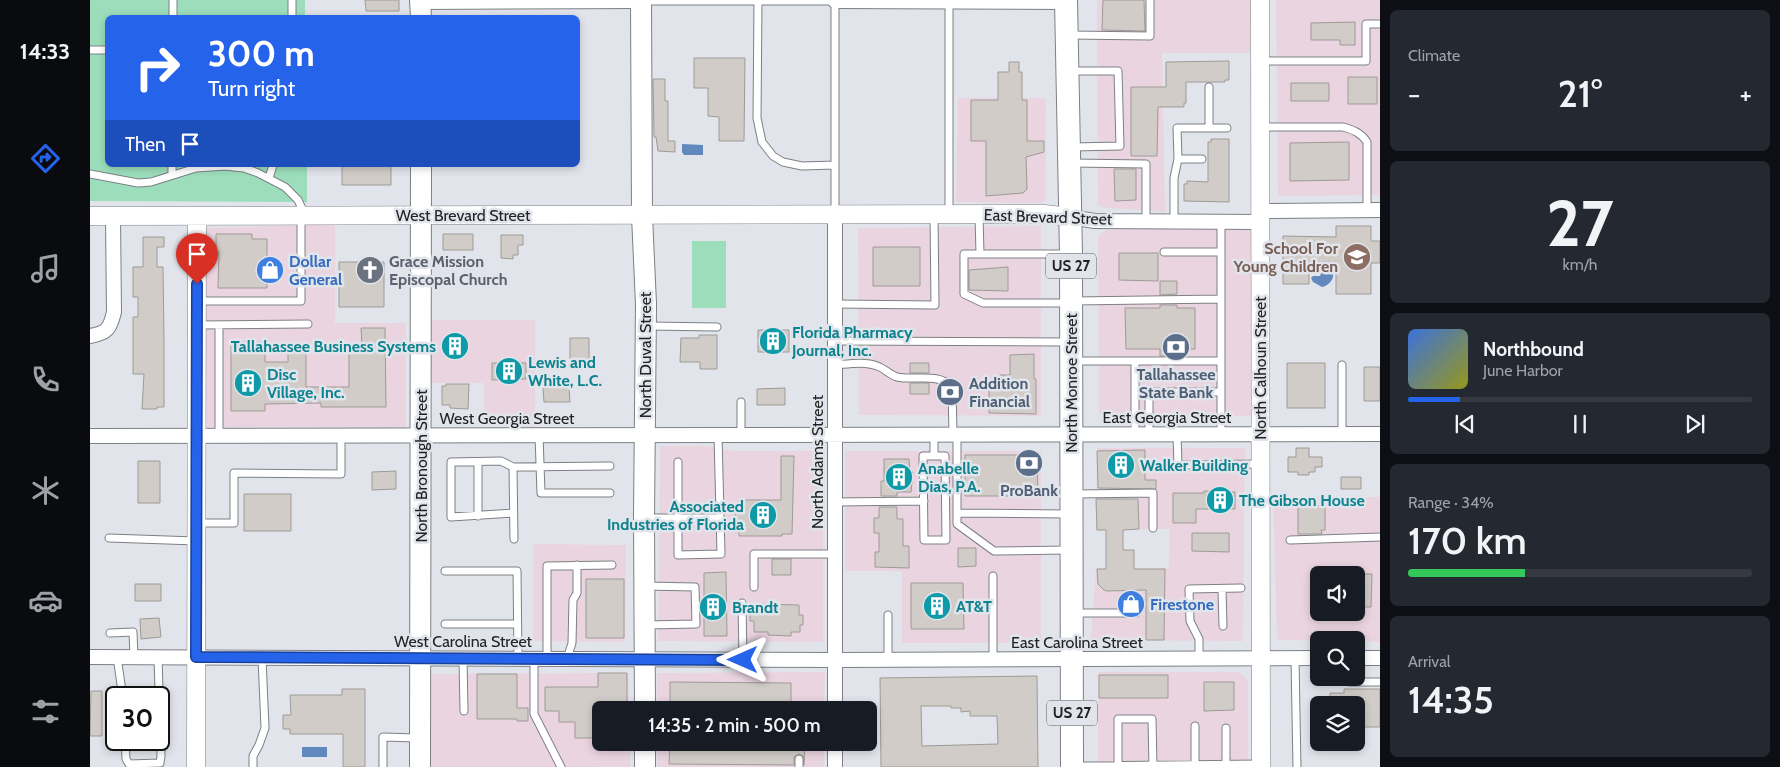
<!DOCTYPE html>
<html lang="en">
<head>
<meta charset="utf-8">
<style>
	body { margin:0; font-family:Cabin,sans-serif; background:#242831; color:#f1f3f6; height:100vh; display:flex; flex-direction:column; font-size:19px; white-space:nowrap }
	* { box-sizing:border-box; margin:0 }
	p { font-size:16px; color:#9ea1a6 }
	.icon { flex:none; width:28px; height:28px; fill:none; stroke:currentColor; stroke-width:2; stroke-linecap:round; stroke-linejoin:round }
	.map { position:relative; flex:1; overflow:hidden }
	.sheet { display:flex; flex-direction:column; gap:10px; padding:10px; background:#0d0f14; width:400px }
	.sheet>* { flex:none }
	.banner { position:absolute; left:15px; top:15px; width:475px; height:152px; border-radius:8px; box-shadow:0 2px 8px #0003; background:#2563eb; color:#fff; overflow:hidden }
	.tools { position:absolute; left:1220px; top:566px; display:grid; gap:10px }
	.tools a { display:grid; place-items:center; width:55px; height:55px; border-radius:8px; background:#171b24; box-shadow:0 2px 8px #0003; font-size:25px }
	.speed { position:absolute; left:15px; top:686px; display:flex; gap:10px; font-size:25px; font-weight:700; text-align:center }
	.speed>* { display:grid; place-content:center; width:65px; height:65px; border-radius:50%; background:#171b24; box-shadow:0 2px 8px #0003; line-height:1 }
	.speed .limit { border:2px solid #111; border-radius:8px; background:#fff; color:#111 }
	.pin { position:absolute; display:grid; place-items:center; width:42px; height:42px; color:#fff; margin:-51px -21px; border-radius:50% 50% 50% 0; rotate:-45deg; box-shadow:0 0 5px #0007 }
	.pin .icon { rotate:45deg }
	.me { position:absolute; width:55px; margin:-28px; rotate:270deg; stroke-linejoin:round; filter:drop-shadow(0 0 4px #0008) }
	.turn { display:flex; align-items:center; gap:18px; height:105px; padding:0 20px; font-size:22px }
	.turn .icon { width:65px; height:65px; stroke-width:2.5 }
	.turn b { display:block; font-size:35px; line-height:42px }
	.then { display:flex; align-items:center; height:48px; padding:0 20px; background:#0003; gap:10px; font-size:19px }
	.big { font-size:38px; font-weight:600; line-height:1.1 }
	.sheet .widget { flex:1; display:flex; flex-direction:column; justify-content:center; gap:8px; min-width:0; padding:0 18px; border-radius:8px; background:#242831 }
	.sheet .dial { align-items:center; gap:0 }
	.dial b { font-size:65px; line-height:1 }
	.song { display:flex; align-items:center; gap:15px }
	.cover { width:60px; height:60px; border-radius:8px; background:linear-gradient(135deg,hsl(220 70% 55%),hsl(60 70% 35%)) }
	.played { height:5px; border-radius:2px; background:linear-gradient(90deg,#2563eb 15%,#363941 15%) }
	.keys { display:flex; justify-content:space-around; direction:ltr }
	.heat { display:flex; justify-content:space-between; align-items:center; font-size:28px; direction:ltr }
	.charge { height:8px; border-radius:4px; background:linear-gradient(90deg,#34c759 34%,#363941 0) }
	.trip { position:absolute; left:502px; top:701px; width:285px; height:50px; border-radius:8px; background:#171b24; box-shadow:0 2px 8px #0003; font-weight:600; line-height:50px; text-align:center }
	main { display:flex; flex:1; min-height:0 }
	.dock { display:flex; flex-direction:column; width:90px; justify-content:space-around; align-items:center; background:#090b0e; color:#9ea1a6 }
	.dock .icon { width:35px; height:35px }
	.dock .current { color:#2563eb }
	.dock b { font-size:22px; color:#f1f3f6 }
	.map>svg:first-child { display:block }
</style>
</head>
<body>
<main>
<nav class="dock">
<b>14:33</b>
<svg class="icon current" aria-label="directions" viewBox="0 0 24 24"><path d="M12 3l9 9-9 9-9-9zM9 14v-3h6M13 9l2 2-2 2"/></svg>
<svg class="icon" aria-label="music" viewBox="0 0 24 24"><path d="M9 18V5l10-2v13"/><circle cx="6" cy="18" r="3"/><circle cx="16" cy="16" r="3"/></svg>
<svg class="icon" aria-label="phone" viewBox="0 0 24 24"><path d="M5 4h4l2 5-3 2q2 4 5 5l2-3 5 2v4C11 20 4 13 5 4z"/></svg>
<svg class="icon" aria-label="climate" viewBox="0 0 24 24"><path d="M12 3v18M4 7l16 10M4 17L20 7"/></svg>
<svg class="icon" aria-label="car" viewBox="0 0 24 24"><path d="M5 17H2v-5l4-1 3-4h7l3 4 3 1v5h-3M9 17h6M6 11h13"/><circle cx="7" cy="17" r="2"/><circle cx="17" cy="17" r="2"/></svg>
<svg class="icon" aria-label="filters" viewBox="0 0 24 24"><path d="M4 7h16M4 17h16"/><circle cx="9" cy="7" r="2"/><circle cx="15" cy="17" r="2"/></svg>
</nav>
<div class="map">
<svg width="1290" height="767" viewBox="0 0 1290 767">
	<rect width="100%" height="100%" fill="#e1e5eb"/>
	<!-- commercial -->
	<path fill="#ead4e0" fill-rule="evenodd" d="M1007,0H1161L1160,53H1072L1075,212L1018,208L1009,206L1008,203Z
		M1186,0H1290V195L1188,196Z
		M868,98H956L955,201L950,203L866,202Z
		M245,224V323H316V427H117L115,228Z
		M951,226V416L769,415L768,228Z
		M1078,227L1160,228L1163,234L1164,416H1015L1009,413L1008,239L1009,235L1016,230Z
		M337,320H445V427L394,426V383H337Z
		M570,446H616L643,451H733V642L568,641Z
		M1007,448H1155L1153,641L1001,640L1006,568H1079L1080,529L1006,530Z
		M755,451H951V643H812V571H755Z
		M1183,497H1290V642L1266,641V640H1187ZM1229,575H1266V612H1229Z
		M443,544L536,545L535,642L443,641Z
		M735,672L734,710H567V673Z
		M1008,672H1147L1153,675L1158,681V767H1008Z
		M538,673L539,710H511V742L540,743V767H338V674Z
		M567,743H734V767H567Z"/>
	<!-- green -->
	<path fill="#9cdebb" d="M0,0H215V17L18,18V165H217V202L0,201Z
		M602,241H636V308H602Z"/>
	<!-- water -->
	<path fill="#6189bd" d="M592,144L613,145V155H594L592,152Z
		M1236,269L1243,274C1244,280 1238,286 1232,287L1223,282L1221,278L1223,276H1230L1232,270Z
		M212,747H237V757H212Z"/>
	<!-- building -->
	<path fill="#d1ccc7" stroke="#9e9a95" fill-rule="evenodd" d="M275,0H309V11H276Z
		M1013,0H1054L1055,31L1012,30Z
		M1265,22V45H1250V40H1221V23Z
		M604,58H655L654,141H629V117L618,116V88H604Z
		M1139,61V80H1135V82H1096V103H1094V107H1068L1067,156H1041V87H1076V62Z
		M919,62H929V72H932V100H937V141H954V152L936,157L937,189L933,193L896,196V141H881V100H908V72H919Z
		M1258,77H1287V104H1258Z
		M563,79H575V101H578V141H585V152L568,151L566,137H564Z
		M1201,83H1239V101H1201Z
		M1121,139H1139V202L1094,201V184H1097V181L1118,182V142H1121Z
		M1259,142V180L1200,181V143Z
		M252,165H301V185H252Z
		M1024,169H1046V200L1025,201Z
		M1246,226H1281V241H1290V263H1281V294H1246V262H1219V284H1193V236L1246,237Z
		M126,234H162V239H177V288H128L129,252H126Z
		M353,234H383V250H353Z
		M411,235H433V245H428V255H423V259L411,258Z
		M53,237H74V247H67V267H73L74,341V407H67V409H52L54,374H43V317H48V297H43V267H53Z
		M783,247H830V286H783Z
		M1029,253H1068V281L1029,280Z
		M249,262H294V307H249Z
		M918,267V291L879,290V270Z
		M1070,281H1087V294L1070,295Z
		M1070,305H1087V308H1105V349H1087V356H1070V349H1036L1035,308H1070Z
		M271,328H295L296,407H231V403L175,404V411H141V342H175V362H198V345H216V387H259V345H272Z
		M668,330H699V352H668Z
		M609,335H627V369H610V362H590L591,338H609Z
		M355,337H376V354H354Z
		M480,338H499V367H480Z
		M944,354V379H946V414L899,413V384L910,385V375H920V355Z
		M402,363H436V379L402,380Z
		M820,363H839V373H820Z
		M1197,363H1235V408H1197Z
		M1274,367H1290V401H1274Z
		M820,383H839V394H820Z
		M356,384H379L378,409L360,408V405H352V386H356Z
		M479,387L480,402H454L453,388Z
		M695,388V405H667V389Z
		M1206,448H1219V457H1232V467H1225V472H1219V475H1208V472H1198V457H1206Z
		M1055,450V480H1066V489L1008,488L1007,451Z
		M875,455H947L948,496H875Z
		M691,456H704L702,534H692V536H649V532H645V504H649V500H691Z
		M794,459H819L820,472H823L821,492H807V496H791V481H794Z
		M48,461H70V503H48Z
		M306,471V489L282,490V472Z
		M1251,477H1271V489H1251Z
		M1114,491L1145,492V509H1106V523H1083V493H1114Z
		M154,494H201V531H154Z
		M1006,499H1048L1049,529L1033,530V550H1044V569H1075L1074,640H1056V590L1017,591L1014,590L1008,584L1007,569H1016V530H1007Z
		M1208,506H1235V530H1231L1232,534H1208Z
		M789,507H807V519H813V546H819V568L785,567V552H789V533H784V518H789Z
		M1102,533H1139V552L1102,551Z
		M868,548H886V566L868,567Z
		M682,559H701V575H682Z
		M636,572L637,636H614V612H611V601H614V573Z
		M1266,574H1282L1281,607H1266Z
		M496,579H534V638H496Z
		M821,583H873L874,629H821Z
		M45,584H71V601H45Z
		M664,604L709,605V615H713V625H710V632H701V636L678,635V632H664V621H660V612H664Z
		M69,618L71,637L51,639L50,619Z
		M508,673H537V710H511V738H485V722H469V711H455V687H508Z
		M387,674H427V708H438V721H427V719H387Z
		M1009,675H1078V698H1009Z
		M947,676L948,767H791L790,678ZM831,706H861V708H871V712L880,711V716H907L908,744L832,746Z
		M580,682L701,683V710H580Z
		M1114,682H1144V710L1114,711Z
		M252,689H275V767H253V734H200V729H193V715H201L200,695H252Z
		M1254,689H1290V727H1266V705H1240V693H1254Z
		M1,691H12V736H0Z
		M580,742H715L714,765V757L709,754L704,757V765L579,764Z"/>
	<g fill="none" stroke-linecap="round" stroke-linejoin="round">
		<defs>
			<path id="service" d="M202,0V18
				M552,1H745V215
				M668,1L667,118L672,142L683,156L693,162L712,166L745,165
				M83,18V0
				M980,35L1060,36V0
				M0,50H18
				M1170,61H1276V24H1290
				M980,71H1028L1030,146L982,147
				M1119,87V128
				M1171,127H1253C1264,130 1271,133 1277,142V210
				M1088,159H1112
				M982,163L1056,164V220
				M82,165V175
				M0,174L48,183L61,182L106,168L135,166L154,168L168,173L195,187L208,200L215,215
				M179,178L183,165
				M859,214V2
				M889,215L890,254
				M1084,221V178L1088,159L1087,128H1137
				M1131,221V434
				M1074,252H1131
				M108,301H211V215
				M984,301L1131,299
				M977,303H893L874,294V254H978
				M745,304L845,305L844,215
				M108,325L218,324
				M129,325V436
				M558,326L627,327
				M745,341L977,342
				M984,361H1131
				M745,365C758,364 775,361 787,366C794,368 800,375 807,377C825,381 848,372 862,387L863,435
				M1252,365V434
				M1045,392H1131
				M651,402V435
				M1045,434V361
				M1059,434V392
				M1087,434L1088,465L1170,464
				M449,435L451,493H520
				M844,435V456
				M867,435V524L904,551L978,550
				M833,456H855L856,540H834Z
				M388,462V516
				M588,462V555L631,554L628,435
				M423,467L424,539
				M986,494L1063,493V528
				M745,502L834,501
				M423,513L361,517V462L411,461L423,467L520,466
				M867,513L978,514
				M555,518H630
				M107,523H144V473L251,474V436
				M19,538L106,541
				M1200,540L1290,537
				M355,571H427L428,659
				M555,586L605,587L606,624L557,625
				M664,587V554H745
				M1132,589L1133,626
				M652,603L653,660
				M983,613H1046
				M798,615V660
				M355,624H427
				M20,633L43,632L44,657
				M27,657L33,698
				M1205,658L1207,767
				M373,659L374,711
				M444,659V714L471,767
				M457,659V566L522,565
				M477,659L482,643L483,600L487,593V565
				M1109,659V639L1100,621L1099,589L1151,588
				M903,660V576
				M1248,678L1259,682H1290
				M1136,728V764
				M35,740L36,759L39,764L70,763L71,756L68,657
				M709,759V767
				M1105,764V726
				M1028,765V719H1062L1063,767
				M985,766L1171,764
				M163,767V756L169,745L175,728L172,658
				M293,767V737L327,738"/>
			<path id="minor" d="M745,1L976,2
				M330,2L551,1
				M1170,211L1290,210
				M980,217L1005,221L1170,222
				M0,336C17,333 20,329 24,312L23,216
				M0,436L1290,434
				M0,657L746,660L1229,658
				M1266,658H1290
				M745,710V215
				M745,767V742"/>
			<path id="tertiary" d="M1170,0L1171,767
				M0,216L954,214L980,217
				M106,767L107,216"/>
			<path id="secondary" d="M330,0L331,18
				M551,0L552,216L556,304L554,518L555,710
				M555,742V767
				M330,767L331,165"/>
			<path id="primary" d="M976,0L981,254L982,767"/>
		</defs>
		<!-- service casing -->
		<use href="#service" stroke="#7c8085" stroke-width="9"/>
		<!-- minor casing -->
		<use href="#minor" stroke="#7c8085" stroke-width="16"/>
		<!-- tertiary casing -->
		<use href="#tertiary" stroke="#7c8085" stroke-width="19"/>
		<!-- secondary casing -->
		<use href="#secondary" stroke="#7c8085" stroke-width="22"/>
		<!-- primary casing -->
		<use href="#primary" stroke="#7c8085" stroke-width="24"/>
		<!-- service -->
		<use href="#service" stroke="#fff" stroke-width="7"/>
		<!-- minor -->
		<use href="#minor" stroke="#fff" stroke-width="14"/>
		<!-- tertiary -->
		<use href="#tertiary" stroke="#fff" stroke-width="18"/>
		<!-- secondary -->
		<use href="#secondary" stroke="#fff" stroke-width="20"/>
		<!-- primary -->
		<use href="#primary" stroke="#fff" stroke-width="22"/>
	</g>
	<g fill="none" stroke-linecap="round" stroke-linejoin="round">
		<defs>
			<path id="route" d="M107,284L106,657L653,660"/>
		</defs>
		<!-- route casing -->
		<use href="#route" stroke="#184099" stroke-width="12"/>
		<!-- route -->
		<use href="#route" stroke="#2563eb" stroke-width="9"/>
	</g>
	<!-- icons -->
	<defs>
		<symbol id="school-disc" viewBox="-11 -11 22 22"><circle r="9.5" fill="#8d6e63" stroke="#e1e5eb"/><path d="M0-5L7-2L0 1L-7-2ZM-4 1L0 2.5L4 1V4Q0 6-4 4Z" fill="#fff"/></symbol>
		<symbol id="shop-disc" viewBox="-11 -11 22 22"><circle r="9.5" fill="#3f7fe0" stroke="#e1e5eb"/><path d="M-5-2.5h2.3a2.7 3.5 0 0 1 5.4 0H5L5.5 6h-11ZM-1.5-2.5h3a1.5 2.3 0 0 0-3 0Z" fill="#fff"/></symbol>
		<symbol id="church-disc" viewBox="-11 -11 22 22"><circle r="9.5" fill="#6b7280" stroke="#e1e5eb"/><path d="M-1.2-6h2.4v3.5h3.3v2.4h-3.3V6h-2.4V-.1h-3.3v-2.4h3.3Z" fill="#fff"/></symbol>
		<symbol id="building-disc" viewBox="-11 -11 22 22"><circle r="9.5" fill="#0f9aa8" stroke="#e1e5eb"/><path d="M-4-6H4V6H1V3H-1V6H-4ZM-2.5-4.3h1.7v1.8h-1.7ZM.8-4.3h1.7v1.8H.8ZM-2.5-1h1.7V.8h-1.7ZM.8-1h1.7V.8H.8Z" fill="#fff"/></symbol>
		<symbol id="bank-disc" viewBox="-11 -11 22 22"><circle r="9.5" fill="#5c6f8a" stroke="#e1e5eb"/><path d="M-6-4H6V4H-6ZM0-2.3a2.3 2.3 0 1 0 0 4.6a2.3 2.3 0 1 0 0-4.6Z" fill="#fff"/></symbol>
	</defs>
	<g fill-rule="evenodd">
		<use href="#school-disc" x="1251" y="241" width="32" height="32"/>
		<use href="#shop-disc" x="164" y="254" width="32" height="32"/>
		<use href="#church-disc" x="264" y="254" width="32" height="32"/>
		<use href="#building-disc" x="667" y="325" width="32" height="32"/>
		<use href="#building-disc" x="349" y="330" width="32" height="32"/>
		<use href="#bank-disc" x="1070" y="331" width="32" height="32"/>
		<use href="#building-disc" x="403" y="355" width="32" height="32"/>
		<use href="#building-disc" x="142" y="367" width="32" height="32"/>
		<use href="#bank-disc" x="844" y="376" width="32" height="32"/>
		<use href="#bank-disc" x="923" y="447" width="32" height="32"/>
		<use href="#building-disc" x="1015" y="449" width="32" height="32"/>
		<use href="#building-disc" x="793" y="461" width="32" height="32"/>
		<use href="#building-disc" x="1114" y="484" width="32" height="32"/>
		<use href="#building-disc" x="657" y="499" width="32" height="32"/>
		<use href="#shop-disc" x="1025" y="588" width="32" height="32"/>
		<use href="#building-disc" x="831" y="590" width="32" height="32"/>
		<use href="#building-disc" x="607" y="591" width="32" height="32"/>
	</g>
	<g text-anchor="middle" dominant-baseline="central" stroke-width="5" stroke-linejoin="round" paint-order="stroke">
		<!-- shield labels -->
		<g fill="#e1e5eb" stroke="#5b5d60" stroke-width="1">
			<rect x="956" y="253.5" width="50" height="25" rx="4"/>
			<rect x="957" y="700.5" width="50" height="25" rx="4"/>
		</g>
		<g font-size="15" font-weight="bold" fill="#212325">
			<text x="981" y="266">US 27</text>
			<text x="982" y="713">US 27</text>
		</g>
		<!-- street labels -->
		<g font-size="16" fill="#212325" stroke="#e1e5eb">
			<text x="373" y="215">West Brevard Street</text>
			<text transform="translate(958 217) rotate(2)">East Brevard Street</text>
			<text transform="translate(555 355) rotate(-90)">North Duval Street</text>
			<text transform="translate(1170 368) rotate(-90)">North Calhoun Street</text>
			<text transform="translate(981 383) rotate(-90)">North Monroe Street</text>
			<text x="1077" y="417">East Georgia Street</text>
			<text x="417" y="418">West Georgia Street</text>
			<text transform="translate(727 462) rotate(-90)">North Adams Street</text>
			<text transform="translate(331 466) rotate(-90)">North Bronough Street</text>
			<text x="373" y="641">West Carolina Street</text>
			<text x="987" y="642">East Carolina Street</text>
		</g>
		<!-- education labels -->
		<g font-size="16" font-weight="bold" fill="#785e54" stroke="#e1e5eb" text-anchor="end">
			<text x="1248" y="248">School For<tspan x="1248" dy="18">Young Children</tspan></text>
		</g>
		<!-- shop labels -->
		<g font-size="16" font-weight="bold" fill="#366cbe" stroke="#e1e5eb" text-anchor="start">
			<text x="199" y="261">Dollar<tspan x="199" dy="18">General</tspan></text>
			<text x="1060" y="604">Firestone</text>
		</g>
		<!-- worship labels -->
		<g font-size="16" font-weight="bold" fill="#5b616d" stroke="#e1e5eb" text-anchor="start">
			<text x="299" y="261">Grace Mission<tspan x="299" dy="18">Episcopal Church</tspan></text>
		</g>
		<!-- culture labels -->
		<g font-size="16" font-weight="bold" fill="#0d838f" stroke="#e1e5eb" text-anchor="start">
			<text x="702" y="332">Florida Pharmacy<tspan x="702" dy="18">Journal, Inc.</tspan></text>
			<text x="346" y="346" text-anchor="end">Tallahassee Business Systems</text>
			<text x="438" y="362">Lewis and<tspan x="438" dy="18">White, L.C.</tspan></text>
			<text x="177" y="374">Disc<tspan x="177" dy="18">Village, Inc.</tspan></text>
			<text x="1050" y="465">Walker Building</text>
			<text x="828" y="468">Anabelle<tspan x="828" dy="18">Dias, P.A.</tspan></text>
			<text x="1149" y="500">The Gibson House</text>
			<text x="654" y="506" text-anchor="end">Associated<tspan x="654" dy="18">Industries of Florida</tspan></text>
			<text x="866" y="606">AT&amp;T</text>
			<text x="642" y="607">Brandt</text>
		</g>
		<!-- service labels -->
		<g font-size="16" font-weight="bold" fill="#4e5e75" stroke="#e1e5eb">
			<text x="1086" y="374">Tallahassee<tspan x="1086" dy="18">State Bank</tspan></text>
			<text x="879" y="383" text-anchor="start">Addition<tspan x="879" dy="18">Financial</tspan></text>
			<text x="939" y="490">ProBank</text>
		</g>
	</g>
</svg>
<div class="tools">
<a><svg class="icon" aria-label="sound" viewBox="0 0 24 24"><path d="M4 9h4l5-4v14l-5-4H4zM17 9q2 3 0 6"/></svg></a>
<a><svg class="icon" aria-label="search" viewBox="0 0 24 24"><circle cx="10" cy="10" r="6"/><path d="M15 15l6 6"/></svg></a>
<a><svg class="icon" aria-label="layers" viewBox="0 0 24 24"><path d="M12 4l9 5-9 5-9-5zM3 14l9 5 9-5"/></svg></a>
</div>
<div class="speed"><div class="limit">30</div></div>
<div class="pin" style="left:107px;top:284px;background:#d93025"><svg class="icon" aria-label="arrive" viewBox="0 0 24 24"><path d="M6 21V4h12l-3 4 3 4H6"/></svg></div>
<svg class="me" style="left:653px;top:660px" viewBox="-20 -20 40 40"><path d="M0-17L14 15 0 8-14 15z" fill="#2563eb" stroke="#fff" stroke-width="4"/></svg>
<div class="trip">14:35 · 2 min · 500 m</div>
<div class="banner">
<div class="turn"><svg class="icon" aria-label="right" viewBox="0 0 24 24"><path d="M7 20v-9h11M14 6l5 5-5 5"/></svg><div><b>300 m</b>Turn right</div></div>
<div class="then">Then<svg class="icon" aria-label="arrive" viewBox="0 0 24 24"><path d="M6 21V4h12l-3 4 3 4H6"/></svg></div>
</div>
</div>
<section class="sheet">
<div class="widget"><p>Climate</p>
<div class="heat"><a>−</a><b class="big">21°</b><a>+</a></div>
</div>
<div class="widget dial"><b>27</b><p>km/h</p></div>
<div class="widget">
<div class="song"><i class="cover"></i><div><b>Northbound</b><p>June Harbor</p></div></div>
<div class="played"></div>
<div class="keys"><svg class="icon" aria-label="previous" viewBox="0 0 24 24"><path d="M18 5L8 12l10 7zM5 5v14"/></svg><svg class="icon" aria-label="pause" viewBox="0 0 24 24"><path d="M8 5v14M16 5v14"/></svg><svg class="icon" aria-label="next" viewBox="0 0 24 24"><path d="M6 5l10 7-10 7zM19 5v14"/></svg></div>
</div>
<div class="widget"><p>Range · 34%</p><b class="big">170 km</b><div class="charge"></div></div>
<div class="widget"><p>Arrival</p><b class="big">14:35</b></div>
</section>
</main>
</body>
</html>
